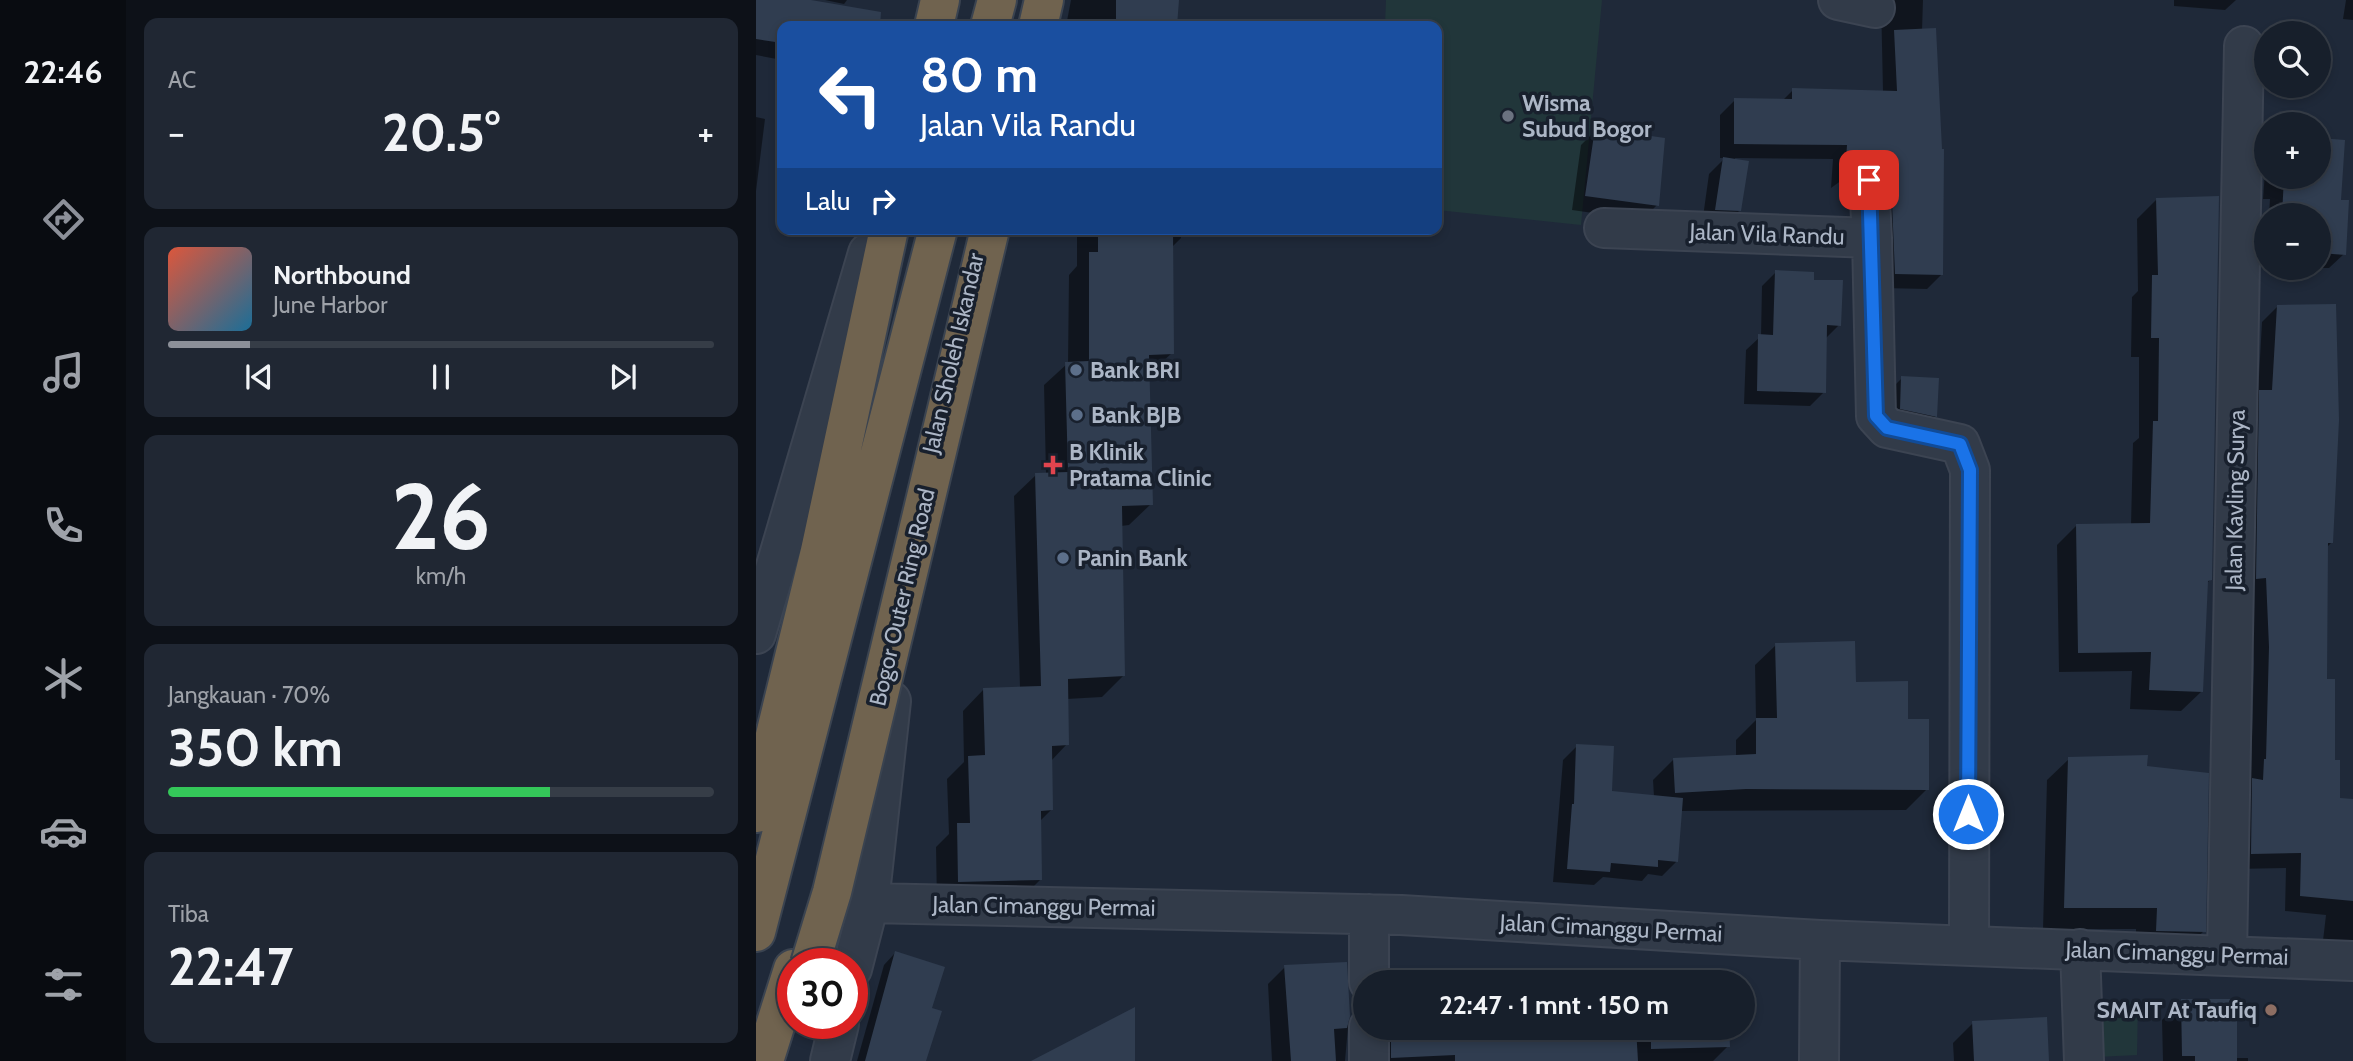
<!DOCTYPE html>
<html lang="id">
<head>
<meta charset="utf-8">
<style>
	body { margin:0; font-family:Cabin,sans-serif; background:#202733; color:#f1f3f6; height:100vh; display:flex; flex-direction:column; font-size:26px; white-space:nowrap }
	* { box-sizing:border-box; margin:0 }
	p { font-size:23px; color:#9ea2a9 }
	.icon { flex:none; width:38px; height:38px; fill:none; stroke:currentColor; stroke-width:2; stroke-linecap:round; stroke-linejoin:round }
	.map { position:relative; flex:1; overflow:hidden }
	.details { display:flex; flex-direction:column; gap:18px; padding:18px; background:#0d1118; width:630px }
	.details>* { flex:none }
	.hud { position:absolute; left:21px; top:21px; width:665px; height:214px; border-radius:14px; box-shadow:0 4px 10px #0003,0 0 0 2px #363d47; background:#1a4fa0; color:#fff; overflow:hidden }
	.controls { position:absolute; left:1498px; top:21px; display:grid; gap:14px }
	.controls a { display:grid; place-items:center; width:77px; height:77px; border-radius:50%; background:#171f2b; box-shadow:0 4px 10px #0003,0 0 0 2px #363d47; font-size:35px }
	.speed { position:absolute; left:21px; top:948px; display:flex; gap:14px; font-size:35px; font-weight:700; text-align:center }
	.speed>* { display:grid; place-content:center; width:91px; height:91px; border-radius:50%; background:#171f2b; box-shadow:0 4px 10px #0003,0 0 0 2px #363d47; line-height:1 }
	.speed .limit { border:10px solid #d22; background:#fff; color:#111 }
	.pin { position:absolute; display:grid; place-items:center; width:60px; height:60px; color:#fff; margin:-30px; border-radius:14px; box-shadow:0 4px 10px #0006 }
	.me { position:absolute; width:77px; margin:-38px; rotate:0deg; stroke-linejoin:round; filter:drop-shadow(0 0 5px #0008) }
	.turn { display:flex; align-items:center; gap:24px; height:147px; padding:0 28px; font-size:32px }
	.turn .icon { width:91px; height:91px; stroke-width:2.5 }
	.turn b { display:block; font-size:49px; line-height:60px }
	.then { display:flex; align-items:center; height:66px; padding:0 28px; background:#0003; gap:14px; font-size:26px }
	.big { font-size:52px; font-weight:700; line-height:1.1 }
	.details .tile { flex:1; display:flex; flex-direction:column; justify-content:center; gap:10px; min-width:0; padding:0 24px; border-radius:14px; background:#202733 }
	.details .dial { align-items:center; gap:0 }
	.dial b { font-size:91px; line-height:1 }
	.song { display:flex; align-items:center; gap:21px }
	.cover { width:84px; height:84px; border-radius:10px; background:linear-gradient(135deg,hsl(10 70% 55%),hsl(200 70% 35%)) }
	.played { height:7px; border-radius:4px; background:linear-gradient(90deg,#8c9099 15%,#363d47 15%) }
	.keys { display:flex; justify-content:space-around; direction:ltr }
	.heat { display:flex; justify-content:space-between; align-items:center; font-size:38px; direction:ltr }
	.charge { height:10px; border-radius:5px; background:linear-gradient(90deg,#34c759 70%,#363d47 0) }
	.trip { position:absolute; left:597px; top:970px; width:402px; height:70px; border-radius:35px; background:#171f2b; box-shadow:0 4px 10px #0003,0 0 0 2px #363d47; font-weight:700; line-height:70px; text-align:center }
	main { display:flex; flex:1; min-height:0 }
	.tab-bar { display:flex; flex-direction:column; width:126px; justify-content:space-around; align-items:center; background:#090c11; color:#9ea2a9 }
	.tab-bar .icon { width:49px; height:49px }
	.tab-bar .on { color:#8c9099 }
	.tab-bar b { font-size:32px; color:#f1f3f6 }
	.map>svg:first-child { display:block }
</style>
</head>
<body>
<main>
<nav class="tab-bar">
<b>22:46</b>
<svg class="icon on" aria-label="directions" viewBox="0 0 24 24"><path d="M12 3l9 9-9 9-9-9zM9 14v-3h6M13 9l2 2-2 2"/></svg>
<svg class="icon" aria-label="music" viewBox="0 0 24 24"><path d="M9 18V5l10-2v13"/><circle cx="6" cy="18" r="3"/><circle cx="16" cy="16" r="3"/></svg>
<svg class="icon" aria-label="phone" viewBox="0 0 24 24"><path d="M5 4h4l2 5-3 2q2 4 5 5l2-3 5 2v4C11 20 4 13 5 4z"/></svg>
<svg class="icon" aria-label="climate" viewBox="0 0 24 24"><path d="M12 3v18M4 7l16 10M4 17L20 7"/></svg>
<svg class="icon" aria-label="car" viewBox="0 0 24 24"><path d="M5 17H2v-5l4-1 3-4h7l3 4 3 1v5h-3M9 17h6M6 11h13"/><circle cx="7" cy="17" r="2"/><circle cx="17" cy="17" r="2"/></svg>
<svg class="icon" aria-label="filters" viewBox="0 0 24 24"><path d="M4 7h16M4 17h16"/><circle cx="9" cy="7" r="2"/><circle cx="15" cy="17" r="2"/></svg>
</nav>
<section class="details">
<div class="tile"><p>AC</p>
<div class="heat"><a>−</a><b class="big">20.5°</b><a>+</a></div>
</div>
<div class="tile">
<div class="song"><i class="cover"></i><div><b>Northbound</b><p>June Harbor</p></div></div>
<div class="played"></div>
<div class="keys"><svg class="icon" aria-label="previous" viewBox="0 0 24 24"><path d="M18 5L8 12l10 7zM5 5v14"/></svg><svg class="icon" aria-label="pause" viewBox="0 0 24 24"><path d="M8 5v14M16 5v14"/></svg><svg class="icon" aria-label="next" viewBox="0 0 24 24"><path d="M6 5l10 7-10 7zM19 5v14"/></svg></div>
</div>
<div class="tile dial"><b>26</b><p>km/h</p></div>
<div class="tile"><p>Jangkauan · 70%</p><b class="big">350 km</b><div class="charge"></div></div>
<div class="tile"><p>Tiba</p><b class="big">22:47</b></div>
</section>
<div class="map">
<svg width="1597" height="1061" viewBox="0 0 1597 1061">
	<rect width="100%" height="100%" fill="#1f2939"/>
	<!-- green -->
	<path fill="#21363a" d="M630,0H846L825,225L681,210V26H629Z
		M1339,1000L1382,1003L1381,1055L1340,1057Z"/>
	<!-- shadow -->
	<path fill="#0007" d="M0,0H44L78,6L75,26H26V60L0,55Z
		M69,0H91L88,4Z
		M315,0H421L419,23L428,22V26H310Z
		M1125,0H1167L1166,31L1186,274L1171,289L1125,288L1097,172L1075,188L1077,159L979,158L984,210L969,225L946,224L953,174L969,158H964V115L979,100L1026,101L1037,90L1127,92Z
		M1418,0H1480L1469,10L1418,6Z
		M1590,0H1597V20L1587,19Z
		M0,117L9,119L0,191Z
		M840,130L901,205L886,220L816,210L825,145Z
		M1563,140L1587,141L1583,201L1588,254L1573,268H1561L1563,215H1513L1514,199H1507L1510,158V177H1563Z
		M1401,199L1454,580L1450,584L1445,692L1425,711L1374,709L1376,671L1303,672L1301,545L1321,525H1375L1377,443L1383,438V357H1375L1376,297L1382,291L1381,219Z
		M321,229H425V238L415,248L416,353L392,375L395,504L373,525L365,526L367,676L346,697L311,699V744L295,761L296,809L283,822L285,879L263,901L181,903L180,847L193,834L191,779L208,762L207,711L228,689L264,688L258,496L280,475L290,474L288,385L312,363L313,275L321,266Z
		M1020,272L1056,281L1083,325L1069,339L1068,392L1054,406L988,404L990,350L1005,336L1006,286Z
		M1522,306L1576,542L1570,548L1569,680L1582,800L1597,801V952L1566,949L1570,915L1529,911L1530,868L1480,869L1495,773L1498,664L1488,408L1502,394L1506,322Z
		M1146,378L1180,416L1165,430L1130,423L1132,392Z
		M1020,645L1098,684L1151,720L1171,789L1150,810L924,811L920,862L906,876L892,874L886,881L847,877L838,885L797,882L807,760L821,746L855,793L898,797L897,780L917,760L980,756V740L1000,720L999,665Z
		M1313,759L1390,768L1448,931L1426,952H1380V929H1287L1291,780Z
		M139,953L163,1061H101L128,965Z
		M529,967L593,1016L589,1061H516L512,984Z
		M1426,1000L1479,1058H1492V1061H1407L1406,1020Z
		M1217,1023L1291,1061H1198L1197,1043Z
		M630,1027H972V1046L957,1061H618Z"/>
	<!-- building -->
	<path fill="#303d50" d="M0,0H55L125,12L124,26H26V43L0,39Z
		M360,0H423L421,26H360Z
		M1180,28L1186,149H1188L1187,275L1139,274L1135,179L1131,168L1122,160L1111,158L1101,162L1093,174H1089L1091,145L978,144V98L1036,99V88L1141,91L1138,30Z
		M839,128L909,138L903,206L829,196Z
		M1563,138L1589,140L1585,200H1593L1590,255L1563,253V215H1526L1528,177H1563Z
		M967,157L993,161L985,211L959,210Z
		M1463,196L1456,580L1452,581L1447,692L1393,690L1395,652L1322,653L1320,524L1394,523L1397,421H1402L1403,338H1395L1396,275H1402L1400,198Z
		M342,229H417L418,354L393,355L397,505L366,506L369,676L312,679L313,745L296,746L297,810L285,811L286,880L202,882L201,823H214L212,756L229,755L227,688L285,686L279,473L312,472L309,362L333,361V252H342Z
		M1019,270L1058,272V280H1087L1085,326L1071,325L1070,393L1001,391L1002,334L1017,335Z
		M1580,304L1583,420L1577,543H1572L1571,679H1579V760H1584V798L1597,799V901L1544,896L1545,853L1495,854L1496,778L1507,780L1508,759H1510L1513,647L1510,578L1500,579L1503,390H1516L1521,305Z
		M1145,376L1183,378L1181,417L1144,409Z
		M1099,641L1100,682L1152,681V719H1173V790L990,789L919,793L917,758L1000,754V718H1021L1019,643Z
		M820,744L858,746L856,791L927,798L922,862L902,860V867L855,863L854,872L811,869L816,804H818Z
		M1392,755L1391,766L1453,773L1450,932L1400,931L1401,908H1308L1312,757Z
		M139,951L189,967L176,1008L186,1011L170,1061H109Z
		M591,962L594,1016L591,1028L578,1029L580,1061H535L528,965Z
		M896,978H973V982H896Z
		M1425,999H1481V1061H1439V1056H1426Z
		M379,1007V1061H275Z
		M1291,1017L1293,1061H1218L1216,1021Z
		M635,1027H880L882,1061H699V1055L635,1058Z
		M895,1027H973L974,1047L895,1049Z"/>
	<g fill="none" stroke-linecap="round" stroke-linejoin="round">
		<defs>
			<path id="minor" d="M1082,0L1119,8
				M1113,180L1116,238
				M848,228L1116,238L1120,416L1131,428L1204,444L1214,470L1213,945
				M0,634L112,253
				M113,903L645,915L1064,940L1597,961
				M613,914V982
				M1324,949L1328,1061
				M1471,955L1488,46
				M96,969L113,903L135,701
				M613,1027V1061
				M74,1061L83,1024
				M1063,1061L1064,940"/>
			<path id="highway" d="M178,26L184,0
				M234,26L241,0
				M282,26L288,0
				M0,813L64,551L133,229
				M0,932L182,229
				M8,1061L37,969"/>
		</defs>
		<!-- minor casing -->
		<use href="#minor" stroke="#3c4452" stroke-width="42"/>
		<!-- highway casing -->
		<use href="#highway" stroke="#3a4350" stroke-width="42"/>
		<!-- minor -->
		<use href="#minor" stroke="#323b49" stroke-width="38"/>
		<!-- highway -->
		<use href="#highway" stroke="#70634f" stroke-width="38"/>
		<defs>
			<path id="highway-bridge" d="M54,964L76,892L234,229"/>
		</defs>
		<!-- highway-bridge casing -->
		<use href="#highway-bridge" stroke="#3a4350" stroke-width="42" stroke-linecap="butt"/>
		<!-- highway-bridge -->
		<use href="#highway-bridge" stroke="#70634f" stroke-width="38"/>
	</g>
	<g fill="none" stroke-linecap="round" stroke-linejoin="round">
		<defs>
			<path id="route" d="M1113,180L1120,416L1131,428L1204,444L1214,470L1212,814"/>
		</defs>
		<!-- route casing -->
		<use href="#route" stroke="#114b97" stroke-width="18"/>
		<!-- route -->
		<use href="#route" stroke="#1a73e8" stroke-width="12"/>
	</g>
	<!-- markers -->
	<circle fill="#6b7280" stroke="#18202d" stroke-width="2.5" cx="752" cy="116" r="7"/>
	<g fill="#5c6f8a" stroke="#18202d" stroke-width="2.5">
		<circle cx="320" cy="370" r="7"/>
		<circle cx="321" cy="415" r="7"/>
		<circle cx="307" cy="558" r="7"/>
	</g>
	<path fill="#e0444e" stroke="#18202d" stroke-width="2.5" d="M293.5 454.5h7v7h7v7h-7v7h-7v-7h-7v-7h7z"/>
	<circle fill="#8d6e63" stroke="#18202d" stroke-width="2.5" cx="1515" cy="1010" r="7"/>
	<g text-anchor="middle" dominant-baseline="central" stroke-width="7" stroke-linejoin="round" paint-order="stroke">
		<!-- poi labels -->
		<g font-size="23" font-weight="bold" fill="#acb6c6" stroke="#18202d" text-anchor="start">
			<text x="766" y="103">Wisma<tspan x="766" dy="26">Subud Bogor</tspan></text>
			<text x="334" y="370">Bank BRI</text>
			<text x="335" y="415">Bank BJB</text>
			<text x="313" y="452">B Klinik<tspan x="313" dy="26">Pratama Clinic</tspan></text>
			<text x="321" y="558">Panin Bank</text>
			<text x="1501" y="1010" text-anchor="end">SMAIT At Taufiq</text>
		</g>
		<!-- street labels -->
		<g font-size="23" fill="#acb6c6" stroke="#18202d">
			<text transform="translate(1011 234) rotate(2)">Jalan Vila Randu</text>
			<text transform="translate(197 353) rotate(-77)">Jalan Sholeh Iskandar</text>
			<text transform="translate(1479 500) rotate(-89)">Jalan Kavling Surya</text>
			<text transform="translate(146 597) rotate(-77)">Bogor Outer Ring Road</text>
			<text transform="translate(288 906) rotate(1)">Jalan Cimanggu Permai</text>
			<text transform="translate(855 928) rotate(3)">Jalan Cimanggu Permai</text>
			<text transform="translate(1421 953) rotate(2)">Jalan Cimanggu Permai</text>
		</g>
	</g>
</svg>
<div class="controls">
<a><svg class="icon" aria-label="search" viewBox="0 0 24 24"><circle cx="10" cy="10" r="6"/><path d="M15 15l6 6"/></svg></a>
<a>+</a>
<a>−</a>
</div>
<div class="speed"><div class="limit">30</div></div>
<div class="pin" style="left:1113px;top:180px;background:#d93025"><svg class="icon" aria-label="arrive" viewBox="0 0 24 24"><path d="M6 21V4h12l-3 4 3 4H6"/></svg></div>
<svg class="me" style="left:1212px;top:814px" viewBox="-20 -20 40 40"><circle r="17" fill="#1a73e8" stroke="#fff" stroke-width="3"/><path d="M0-11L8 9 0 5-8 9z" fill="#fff"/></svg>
<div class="trip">22:47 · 1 mnt · 150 m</div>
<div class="hud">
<div class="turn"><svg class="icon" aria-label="left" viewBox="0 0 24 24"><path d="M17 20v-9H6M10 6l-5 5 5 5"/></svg><div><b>80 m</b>Jalan Vila Randu</div></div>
<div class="then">Lalu<svg class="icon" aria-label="right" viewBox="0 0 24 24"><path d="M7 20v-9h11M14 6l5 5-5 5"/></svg></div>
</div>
</div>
</main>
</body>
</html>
